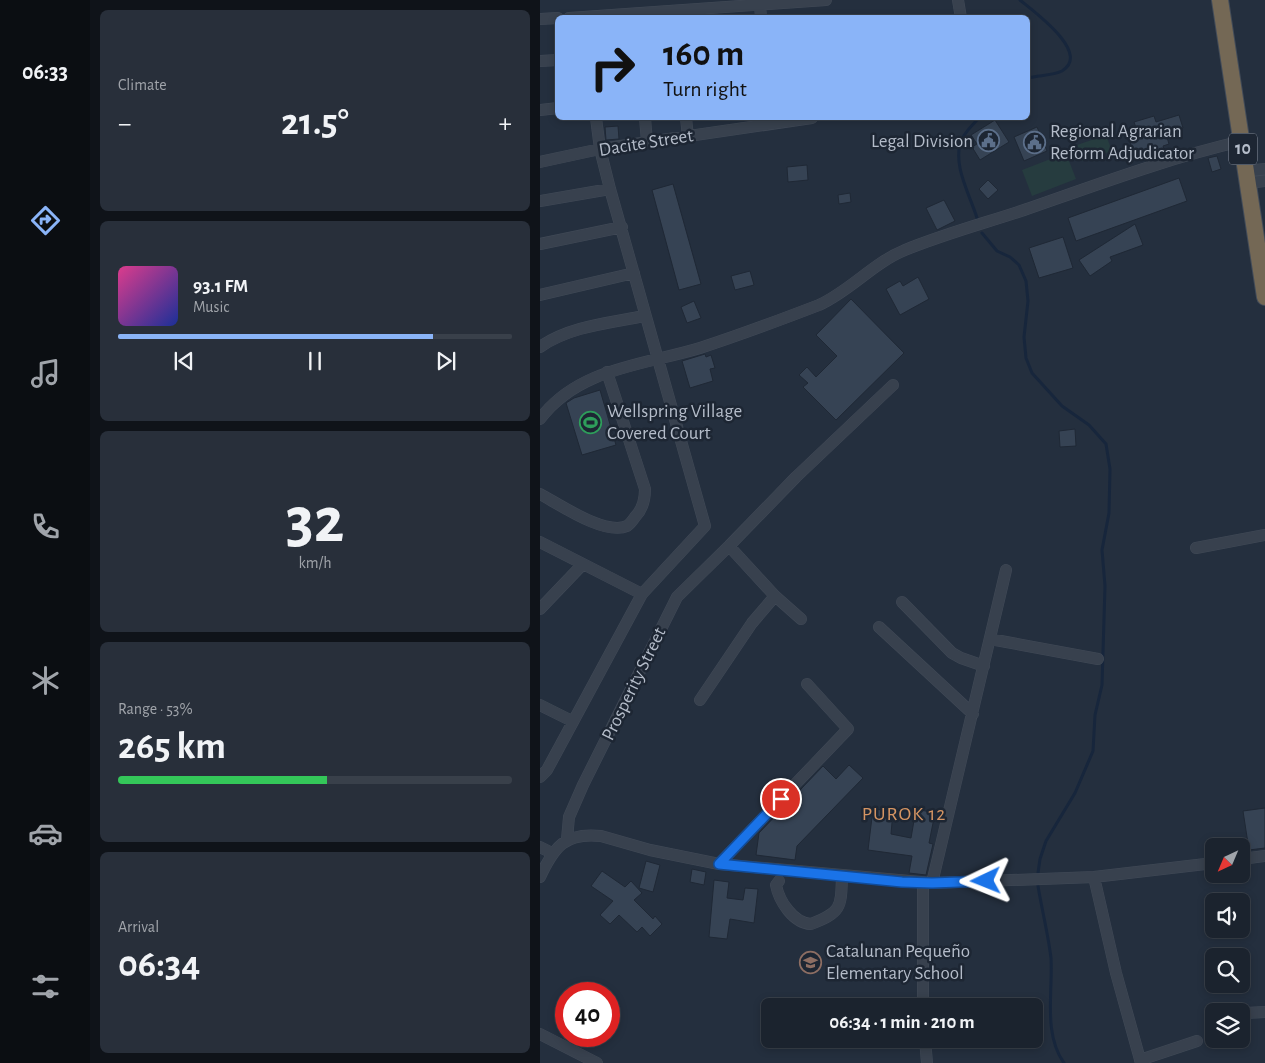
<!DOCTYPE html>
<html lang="en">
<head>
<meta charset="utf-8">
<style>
	body { margin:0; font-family:"Alegreya Sans",sans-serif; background:#282f3a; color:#f1f3f6; height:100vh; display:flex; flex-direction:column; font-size:19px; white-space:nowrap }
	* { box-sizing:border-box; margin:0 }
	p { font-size:16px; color:#a0a4aa }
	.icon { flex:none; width:28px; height:28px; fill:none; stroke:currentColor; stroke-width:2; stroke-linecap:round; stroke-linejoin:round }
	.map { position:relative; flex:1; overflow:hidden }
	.details { display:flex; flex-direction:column; gap:10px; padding:10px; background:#0f1319; width:450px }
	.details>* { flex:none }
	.top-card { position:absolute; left:15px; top:15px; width:475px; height:105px; border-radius:8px; box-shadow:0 2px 8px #0003,0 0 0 1px #39404a; background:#8ab4f8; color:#111; overflow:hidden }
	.needle { width:32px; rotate:224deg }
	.buttons { position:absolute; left:665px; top:838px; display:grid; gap:10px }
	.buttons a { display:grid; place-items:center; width:45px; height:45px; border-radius:8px; background:#1b232e; box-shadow:0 2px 8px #0003,0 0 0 1px #39404a; font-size:25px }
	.speed { position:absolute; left:15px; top:982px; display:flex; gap:10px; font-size:25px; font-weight:700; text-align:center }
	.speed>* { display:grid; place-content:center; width:65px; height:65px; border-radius:50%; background:#1b232e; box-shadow:0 2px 8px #0003,0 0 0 1px #39404a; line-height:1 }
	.speed .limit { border:8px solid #d22; background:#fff; color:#111 }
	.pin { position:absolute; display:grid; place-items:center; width:42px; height:42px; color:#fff; margin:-21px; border:2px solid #fff; border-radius:50%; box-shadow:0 1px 5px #0007 }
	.me { position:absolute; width:55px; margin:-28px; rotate:268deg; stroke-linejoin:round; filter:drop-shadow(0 0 4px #0008) }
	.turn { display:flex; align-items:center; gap:18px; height:105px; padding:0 25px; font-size:22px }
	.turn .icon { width:65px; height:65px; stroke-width:2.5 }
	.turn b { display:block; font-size:35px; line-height:42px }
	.big { font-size:38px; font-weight:600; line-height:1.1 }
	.details .card { flex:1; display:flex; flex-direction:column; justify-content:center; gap:8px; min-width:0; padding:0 18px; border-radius:8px; background:#282f3a }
	.details .dial { align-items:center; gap:0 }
	.dial b { font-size:65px; line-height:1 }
	.song { display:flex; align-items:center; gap:15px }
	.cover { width:60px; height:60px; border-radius:8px; background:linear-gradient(135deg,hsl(330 70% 55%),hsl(230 70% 35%)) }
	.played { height:5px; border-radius:2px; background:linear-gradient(90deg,#8ab4f8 80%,#39404a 80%) }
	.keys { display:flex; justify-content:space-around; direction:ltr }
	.heat { display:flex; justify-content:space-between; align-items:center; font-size:28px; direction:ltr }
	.charge { height:8px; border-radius:4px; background:linear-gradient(90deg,#34c759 53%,#39404a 0) }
	.trip { position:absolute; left:221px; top:998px; width:282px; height:50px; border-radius:8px; background:#1b232e; box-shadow:0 2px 8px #0003,0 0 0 1px #39404a; font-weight:600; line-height:50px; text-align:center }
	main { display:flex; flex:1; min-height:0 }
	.tab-bar { display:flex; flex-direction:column; width:90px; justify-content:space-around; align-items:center; background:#0b0e12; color:#a0a4aa }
	.tab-bar .icon { width:35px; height:35px }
	.tab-bar .current { color:#8ab4f8 }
	.tab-bar b { font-size:22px; color:#f1f3f6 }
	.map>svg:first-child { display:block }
</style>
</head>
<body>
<main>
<nav class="tab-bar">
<b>06:33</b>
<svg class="icon current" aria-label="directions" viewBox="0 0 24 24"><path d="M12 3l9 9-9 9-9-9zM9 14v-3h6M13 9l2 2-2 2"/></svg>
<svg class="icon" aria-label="music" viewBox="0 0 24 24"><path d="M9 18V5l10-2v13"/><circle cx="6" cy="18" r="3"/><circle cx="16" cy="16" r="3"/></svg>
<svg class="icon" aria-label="phone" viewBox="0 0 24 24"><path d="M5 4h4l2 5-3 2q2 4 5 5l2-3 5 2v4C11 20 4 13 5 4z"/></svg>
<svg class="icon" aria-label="climate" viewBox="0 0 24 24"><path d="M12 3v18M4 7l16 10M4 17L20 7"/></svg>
<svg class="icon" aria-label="car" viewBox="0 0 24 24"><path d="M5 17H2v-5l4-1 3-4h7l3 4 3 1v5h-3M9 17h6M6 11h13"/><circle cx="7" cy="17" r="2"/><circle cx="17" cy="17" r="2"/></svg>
<svg class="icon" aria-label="filters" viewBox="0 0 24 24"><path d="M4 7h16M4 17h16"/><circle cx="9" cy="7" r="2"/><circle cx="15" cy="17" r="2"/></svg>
</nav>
<section class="details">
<div class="card"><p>Climate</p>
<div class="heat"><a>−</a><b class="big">21.5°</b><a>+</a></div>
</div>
<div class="card">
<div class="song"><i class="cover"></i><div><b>93.1 FM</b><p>Music</p></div></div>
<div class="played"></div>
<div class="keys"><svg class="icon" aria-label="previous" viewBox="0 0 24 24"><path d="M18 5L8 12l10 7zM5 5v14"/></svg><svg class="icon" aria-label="pause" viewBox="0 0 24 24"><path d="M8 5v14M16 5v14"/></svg><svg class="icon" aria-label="next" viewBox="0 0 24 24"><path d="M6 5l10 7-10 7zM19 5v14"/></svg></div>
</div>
<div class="card dial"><b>32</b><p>km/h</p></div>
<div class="card"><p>Range · 53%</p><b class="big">265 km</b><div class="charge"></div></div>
<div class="card"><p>Arrival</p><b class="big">06:34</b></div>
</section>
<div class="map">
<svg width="725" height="1063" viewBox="0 0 725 1063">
	<rect width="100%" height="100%" fill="#242f3e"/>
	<!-- green -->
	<path fill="#263c3f" d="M566,135L572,151L542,161L537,145Z
		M526,153L536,179L492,196L482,170Z"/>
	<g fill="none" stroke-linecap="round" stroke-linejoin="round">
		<!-- stream -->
		<path stroke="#17263c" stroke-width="3" d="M480,0C493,11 552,53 522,71C512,76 498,75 488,78
			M437,218C430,195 411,163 422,139C426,131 433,124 439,118
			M442,233L457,251L470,257L479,265L486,281L488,301L484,337L486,358L492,373L522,406L549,425L566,444L570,469L569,513L562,550L565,586L562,685L555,715L553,751L535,793L506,841L500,859L498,873
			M498,886C502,910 508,934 511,958C513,991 503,1034 524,1063"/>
	</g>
	<!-- building -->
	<path fill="#364354" stroke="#1f2835" d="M639,115L643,128L626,134L629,144L623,146L624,149L595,158L589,139L599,136L594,122L614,116L616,122Z
		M455,120L469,142L440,160L432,147L437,144L431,135Z
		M78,126L79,139L66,140L65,127Z
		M497,127L507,151L484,161L474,137Z
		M677,156L681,169L672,172L668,158Z
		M267,165L268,180L248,182L247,167Z
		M639,178L647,201L536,241L528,218Z
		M448,180L458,190L448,199L439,189Z
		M133,184L161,284L139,290L112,190Z
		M310,193L311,202L299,204L298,195Z
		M404,200L415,221L397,230L386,208Z
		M595,224L603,245L570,257L572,261L550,276L539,260Z
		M523,237L533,268L499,278L489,248Z
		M210,271L214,285L195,290L191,276Z
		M378,277L389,299L360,315L346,289L360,281L363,286Z
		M311,299L364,353L296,420L263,387L268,383L259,375L267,367L276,377L297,356L276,335Z
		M154,301L161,318L147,323L141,307Z
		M165,354L166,357L171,355L175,368L170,369L173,381L150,388L142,361Z
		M60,390L76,445L42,455L26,403L34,398Z
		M535,429L536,446L520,447L519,431Z
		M309,765L323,778L257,846L255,860L216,855L219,833L283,766L296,779Z
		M725,808V848L709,850L703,811Z
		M333,809L353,811L351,834L371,838L376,809L395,813L389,843L393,844L386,875L369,873L372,856L328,850Z
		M106,861L120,865L113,892L99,888Z
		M152,869L166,872L164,885L150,882Z
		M62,871L85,887L91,881L102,893L94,900L113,919L115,916L122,924L110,936L102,927L97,932L79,915L70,924L60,915L73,901L51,886Z
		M174,880L189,882L187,898L203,900L205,888L218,889L214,923L190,919L187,939L169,937Z"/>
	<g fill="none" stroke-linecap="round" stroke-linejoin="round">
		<defs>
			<path id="minor" d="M418,0L421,18
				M220,4L221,18
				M29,18L286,0
				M0,19L18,18
				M0,61L18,60
				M0,110L18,108
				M105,118L107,142
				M146,118L148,137
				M0,162L60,149L272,118
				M706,171L725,169
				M708,183L725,181
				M0,201L70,189
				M0,244L82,227
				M0,295L94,273
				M0,347C30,326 70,323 104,316
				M0,419C38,368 104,365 160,348C200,335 240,320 279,305C310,291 333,263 365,250C404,234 445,223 484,210C556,185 628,158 702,141
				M0,494C19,504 65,536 87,526C90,524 93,520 95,517C103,509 105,500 105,489L67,372
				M0,542L102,594
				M189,546L235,596L261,619
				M656,548L725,535
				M362,602L412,653L421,658L444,666
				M0,609L43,564
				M339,627L433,714
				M450,639L558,659
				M160,700L212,623L235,596
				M0,705L32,721
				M0,777L7,770L102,594L165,526L70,189L60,149L56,118
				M27,839L29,817L43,785L137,597L189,546L256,477L353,385
				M0,847L12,853
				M701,859L725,856
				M179,864L308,729L267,684
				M0,877C14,847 25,832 61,836L110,850L179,864L392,883L554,877L674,863
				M554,877L576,973L601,1063
				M239,881L236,885C239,901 253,923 271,924C302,912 301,907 302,876
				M383,883V1006
				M392,883L466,570
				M706,1013L725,1012
				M0,1034L57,1063
				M385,1039L387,1063
				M600,1060L657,1041"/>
			<path id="highway" d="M680,0L725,297"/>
		</defs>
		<!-- minor casing -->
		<use href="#minor" stroke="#414a57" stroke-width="12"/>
		<!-- highway casing -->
		<use href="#highway" stroke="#434c59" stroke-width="18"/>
		<!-- minor -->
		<use href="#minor" stroke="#38414e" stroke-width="11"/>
		<!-- highway -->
		<use href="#highway" stroke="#746855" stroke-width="16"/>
	</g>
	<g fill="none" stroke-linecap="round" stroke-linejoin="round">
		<defs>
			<path id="route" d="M241,799L179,864L362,882L392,883L446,881"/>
		</defs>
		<!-- route casing -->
		<use href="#route" stroke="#114b97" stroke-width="12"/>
		<!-- route -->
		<use href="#route" stroke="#1a73e8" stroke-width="9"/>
	</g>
	<!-- icons -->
	<defs>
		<symbol id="civic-ring" viewBox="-11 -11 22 22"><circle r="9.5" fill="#1d2633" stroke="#5c6f8a" stroke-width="1.5"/><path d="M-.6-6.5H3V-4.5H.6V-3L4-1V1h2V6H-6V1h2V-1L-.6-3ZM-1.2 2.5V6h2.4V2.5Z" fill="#5c6f8a"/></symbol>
		<symbol id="stadium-ring" viewBox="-11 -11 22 22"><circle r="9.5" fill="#1d2633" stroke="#2e9e5b" stroke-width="1.5"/><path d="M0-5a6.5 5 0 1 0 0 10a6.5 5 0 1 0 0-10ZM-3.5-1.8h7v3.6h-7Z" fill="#2e9e5b"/></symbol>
		<symbol id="school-ring" viewBox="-11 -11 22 22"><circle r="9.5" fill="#1d2633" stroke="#8d6e63" stroke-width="1.5"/><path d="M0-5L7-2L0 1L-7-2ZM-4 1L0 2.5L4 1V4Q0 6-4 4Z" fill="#8d6e63"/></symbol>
	</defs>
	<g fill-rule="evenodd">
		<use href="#civic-ring" x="436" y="128" width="25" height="25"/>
		<use href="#civic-ring" x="482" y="130" width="25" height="25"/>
		<use href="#stadium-ring" x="38" y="410" width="25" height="25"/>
		<use href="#school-ring" x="258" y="950" width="25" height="25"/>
	</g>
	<g text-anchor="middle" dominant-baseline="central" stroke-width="5" stroke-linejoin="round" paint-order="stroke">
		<!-- shield labels -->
		<rect fill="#1d2633" stroke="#878f9c" stroke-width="1" x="689" y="133.5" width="28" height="31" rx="4"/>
		<g font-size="18" font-weight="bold" fill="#b4bcc9">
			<text x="703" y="149">10</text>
		</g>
		<!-- poi labels -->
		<g font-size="19" fill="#b4bcc9" stroke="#1d2633" text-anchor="start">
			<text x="510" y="131">Regional Agrarian<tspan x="510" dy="22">Reform Adjudicator</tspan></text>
			<text x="433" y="141" text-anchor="end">Legal Division</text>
			<text x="67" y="411">Wellspring Village<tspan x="67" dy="22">Covered Court</tspan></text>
			<text x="286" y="951">Catalunan Pequeño<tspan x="286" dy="22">Elementary School</tspan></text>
		</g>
		<!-- street labels -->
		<g font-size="19" fill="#b4bcc9" stroke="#1d2633">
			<text transform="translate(106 143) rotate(-9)">Dacite Street</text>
			<text transform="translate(94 684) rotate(-64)">Prosperity Street</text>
		</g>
		<!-- neighbourhood labels -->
		<g font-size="20" letter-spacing="1" fill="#d59563" stroke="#1d2633">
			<text x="364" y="814">PUROK 12</text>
		</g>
	</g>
</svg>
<div class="buttons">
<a><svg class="needle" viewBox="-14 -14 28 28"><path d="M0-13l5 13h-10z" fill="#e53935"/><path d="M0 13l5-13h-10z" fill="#a0a4aa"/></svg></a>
<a><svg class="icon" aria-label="sound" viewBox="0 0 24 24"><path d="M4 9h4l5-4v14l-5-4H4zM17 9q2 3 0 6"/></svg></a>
<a><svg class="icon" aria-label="search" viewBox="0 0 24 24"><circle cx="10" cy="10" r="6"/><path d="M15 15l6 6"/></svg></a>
<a><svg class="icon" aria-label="layers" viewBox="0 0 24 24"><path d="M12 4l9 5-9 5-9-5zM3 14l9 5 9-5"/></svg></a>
</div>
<div class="speed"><div class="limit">40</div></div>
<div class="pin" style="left:241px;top:799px;background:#d93025"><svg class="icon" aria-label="arrive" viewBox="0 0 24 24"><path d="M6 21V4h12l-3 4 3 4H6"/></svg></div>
<svg class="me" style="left:446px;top:881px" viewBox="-20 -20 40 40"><path d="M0-17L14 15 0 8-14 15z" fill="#1a73e8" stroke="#fff" stroke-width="4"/></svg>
<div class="trip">06:34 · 1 min · 210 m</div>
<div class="top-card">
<div class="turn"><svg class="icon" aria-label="right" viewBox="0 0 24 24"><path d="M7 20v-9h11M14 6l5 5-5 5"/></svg><div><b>160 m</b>Turn right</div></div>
</div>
</div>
</main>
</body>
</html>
